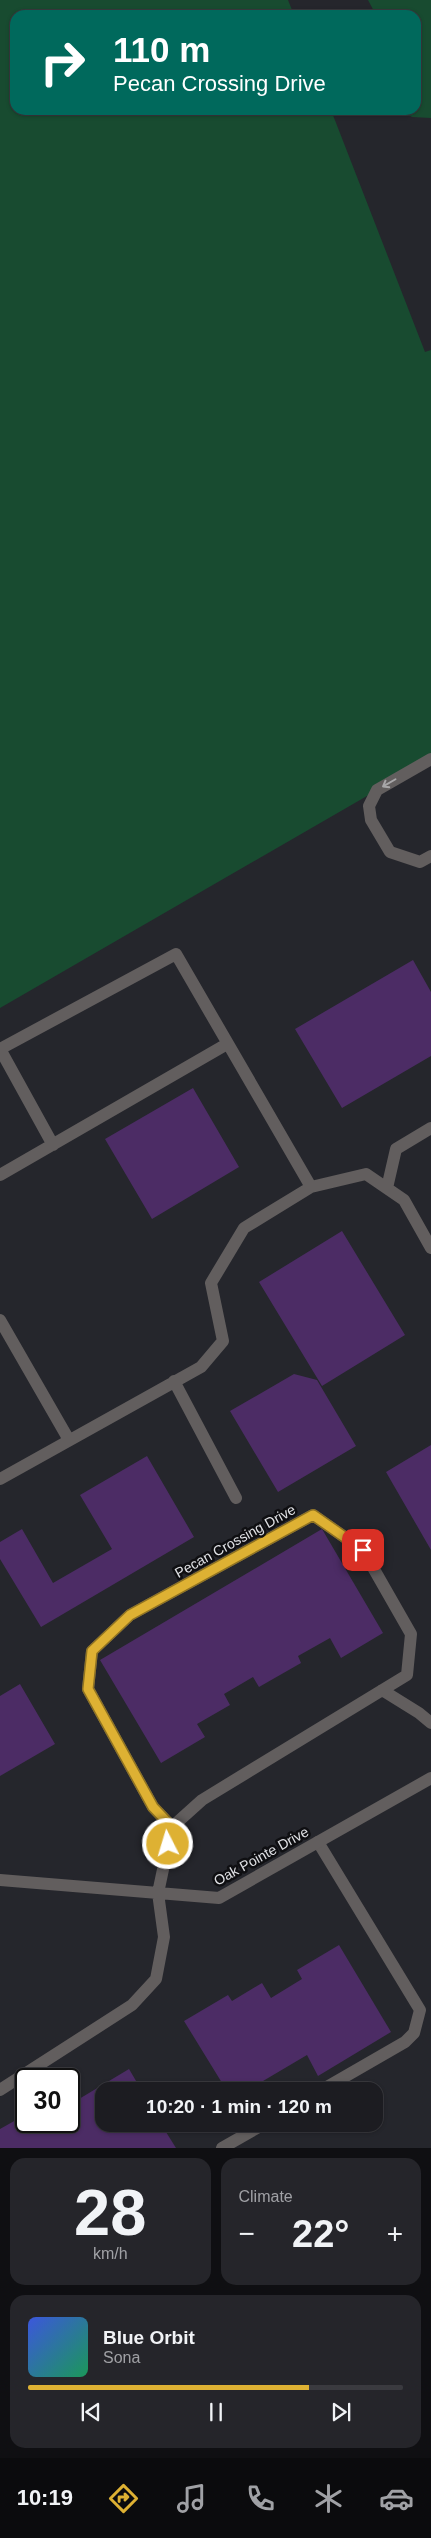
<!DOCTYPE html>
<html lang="en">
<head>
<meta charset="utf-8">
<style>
	body { margin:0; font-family:Arial,sans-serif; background:#25252a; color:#f1f3f6; height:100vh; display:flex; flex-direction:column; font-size:19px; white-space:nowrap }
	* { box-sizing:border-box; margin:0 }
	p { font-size:16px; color:#a0a1a5 }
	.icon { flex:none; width:28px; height:28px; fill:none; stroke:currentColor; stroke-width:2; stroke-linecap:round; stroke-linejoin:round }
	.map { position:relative; height:2148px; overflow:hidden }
	.sheet { display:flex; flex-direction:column; gap:10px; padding:10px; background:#0f0f12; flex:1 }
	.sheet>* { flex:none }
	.banner { position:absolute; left:10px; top:10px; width:411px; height:105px; border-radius:15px; box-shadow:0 1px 4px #0004,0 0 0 1px #3a3a3f; background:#00695c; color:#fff; overflow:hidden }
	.speed { position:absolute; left:15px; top:2068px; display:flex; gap:10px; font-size:25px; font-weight:700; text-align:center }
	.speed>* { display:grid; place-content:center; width:65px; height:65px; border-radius:50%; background:#1c1c21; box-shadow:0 1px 4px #0004,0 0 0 1px #3a3a3f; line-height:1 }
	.speed .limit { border:2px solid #111; border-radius:8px; background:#fff; color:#111 }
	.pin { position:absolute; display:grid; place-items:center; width:42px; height:42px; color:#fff; margin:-21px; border-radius:10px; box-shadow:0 2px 8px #0006 }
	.me { position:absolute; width:55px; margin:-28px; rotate:355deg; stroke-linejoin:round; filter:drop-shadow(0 0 4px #0008) }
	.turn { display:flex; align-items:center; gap:18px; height:105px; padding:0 20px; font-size:22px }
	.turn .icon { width:65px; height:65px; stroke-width:2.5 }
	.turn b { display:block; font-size:35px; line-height:42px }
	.big { font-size:38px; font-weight:800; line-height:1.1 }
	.sheet .card { flex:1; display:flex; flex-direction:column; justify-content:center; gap:8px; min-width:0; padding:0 18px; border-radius:15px; background:#25252a }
	.sheet .dial { align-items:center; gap:0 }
	.dial b { font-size:65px; line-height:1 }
	.song { display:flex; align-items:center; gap:15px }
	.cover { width:60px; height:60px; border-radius:8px; background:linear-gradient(135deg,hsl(230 70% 55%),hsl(150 70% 35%)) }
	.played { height:5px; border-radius:2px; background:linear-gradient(90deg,#deb133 75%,#3a3a3f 75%) }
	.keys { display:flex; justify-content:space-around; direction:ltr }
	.heat { display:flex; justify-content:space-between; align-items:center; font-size:28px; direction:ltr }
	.sheet .tiles { flex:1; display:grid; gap:10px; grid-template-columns:1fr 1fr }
	.card:last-child { grid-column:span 2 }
	.trip { position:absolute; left:95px; top:2082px; width:288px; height:50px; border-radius:15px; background:#1c1c21; box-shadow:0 1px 4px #0004,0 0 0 1px #3a3a3f; font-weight:800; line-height:50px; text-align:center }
	.dock { display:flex; height:80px; justify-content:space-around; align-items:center; background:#0b0b0d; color:#a0a1a5 }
	.dock .icon { width:35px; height:35px }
	.dock .on { color:#deb133 }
	.dock b { font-size:22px; color:#f1f3f6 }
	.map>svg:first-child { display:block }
</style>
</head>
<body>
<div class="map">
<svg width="431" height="2148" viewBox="0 0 431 2148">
	<rect width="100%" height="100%" fill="#25262c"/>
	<!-- green -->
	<path fill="#184b30" d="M0,0H288L294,15H15V110H331L425,352L431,350V759L0,1008Z
		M368,0H431V118L412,117L401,110H416V15H376Z"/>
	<!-- building -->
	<path fill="#4c2c65" d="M413,960L431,992V1056L342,1108L295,1029Z
		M193,1088L239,1167L152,1219L105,1139Z
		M342,1231L405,1335L322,1386L259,1282Z
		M294,1374L317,1380L356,1446L278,1492L230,1411Z
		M431,1445V1550L386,1472Z
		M147,1456L194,1537L41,1627L0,1559V1542L22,1529L53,1583L112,1549L80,1495Z
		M322,1529L383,1633L341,1658L330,1638L298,1656L301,1663L259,1687L253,1677L224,1694L230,1705L197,1724L205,1737L161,1763L100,1660Z
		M20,1684L55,1744L0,1776V1696Z
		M339,1945L391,2032L318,2076L307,2055L263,2081L269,2091H227L184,2021L228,1995L232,2001L262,1983L271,1998L302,1979L297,1970Z
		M129,2069L142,2091H104V2124H161L176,2148H0V2129L16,2120L23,2132L42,2121H69V2105Z"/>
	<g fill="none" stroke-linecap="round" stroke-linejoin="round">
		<!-- service -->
		<path stroke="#625e5e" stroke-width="12" d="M431,759L377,790L369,806L371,820L390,852L420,862L431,856
			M53,1145L0,1049L176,954L311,1187
			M0,1175L227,1044
			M387,1188L396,1149L431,1128
			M0,1320L69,1440
			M174,1381L236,1498
			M0,1479L201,1367L223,1341L211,1283L244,1228L311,1187L366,1174L404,1200L431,1248
			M313,1515L363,1550L411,1634L407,1675L202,1800L172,1827L153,1807L88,1689L92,1651L130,1615Z
			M382,1690L419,1713L431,1723
			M318,1842L420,2010L414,2033L405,2042L320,2091
			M222,2148L264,2124"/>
		<!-- minor -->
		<path stroke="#625e5e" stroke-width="12" d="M0,1880L219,1898L431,1778
			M0,2090L132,2005L156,1979L164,1937L158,1893L172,1827"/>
	</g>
	<!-- one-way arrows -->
	<defs><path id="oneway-shaft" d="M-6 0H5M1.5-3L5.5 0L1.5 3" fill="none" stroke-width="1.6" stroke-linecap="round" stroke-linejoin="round" transform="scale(1.25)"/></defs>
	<use stroke="#a7a6a8" href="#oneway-shaft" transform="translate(389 783) rotate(150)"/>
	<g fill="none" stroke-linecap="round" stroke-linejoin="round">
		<defs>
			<path id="route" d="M168,1844L172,1827L153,1807L88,1689L92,1651L130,1615L313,1515L363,1550"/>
		</defs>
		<!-- route casing -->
		<use href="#route" stroke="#907321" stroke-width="12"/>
		<!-- route -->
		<use href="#route" stroke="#deb133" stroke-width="9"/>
	</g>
	<g text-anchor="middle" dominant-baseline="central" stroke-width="5" stroke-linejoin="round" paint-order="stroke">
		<!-- street labels -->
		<g font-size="14" fill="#e0e1e5" stroke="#0f0f12">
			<text transform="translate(235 1541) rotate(-29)">Pecan Crossing Drive</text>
			<text transform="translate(261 1856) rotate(-29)">Oak Pointe Drive</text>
		</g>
	</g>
</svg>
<div class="speed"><div class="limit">30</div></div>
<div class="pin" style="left:363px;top:1550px;background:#d93025"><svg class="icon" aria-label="arrive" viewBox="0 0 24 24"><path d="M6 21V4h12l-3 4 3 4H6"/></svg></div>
<svg class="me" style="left:168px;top:1844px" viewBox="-20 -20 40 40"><circle r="17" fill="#deb133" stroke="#fff" stroke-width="3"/><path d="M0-11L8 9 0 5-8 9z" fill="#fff"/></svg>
<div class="trip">10:20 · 1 min · 120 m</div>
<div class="banner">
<div class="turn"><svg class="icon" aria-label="right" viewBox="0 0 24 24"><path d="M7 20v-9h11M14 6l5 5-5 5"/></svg><div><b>110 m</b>Pecan Crossing Drive</div></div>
</div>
</div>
<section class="sheet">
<div class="tiles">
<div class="card dial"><b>28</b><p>km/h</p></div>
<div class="card"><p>Climate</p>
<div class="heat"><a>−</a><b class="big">22°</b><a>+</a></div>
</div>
<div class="card">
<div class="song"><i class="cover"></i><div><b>Blue Orbit</b><p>Sona</p></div></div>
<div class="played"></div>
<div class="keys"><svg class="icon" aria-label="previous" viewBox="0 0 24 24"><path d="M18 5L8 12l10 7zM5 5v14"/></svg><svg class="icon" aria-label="pause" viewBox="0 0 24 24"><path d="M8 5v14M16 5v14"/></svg><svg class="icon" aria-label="next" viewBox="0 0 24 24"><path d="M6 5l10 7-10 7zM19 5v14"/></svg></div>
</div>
</div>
</section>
<nav class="dock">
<b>10:19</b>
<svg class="icon on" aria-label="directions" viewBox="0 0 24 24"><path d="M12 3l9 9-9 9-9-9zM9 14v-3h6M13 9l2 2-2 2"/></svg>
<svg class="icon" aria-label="music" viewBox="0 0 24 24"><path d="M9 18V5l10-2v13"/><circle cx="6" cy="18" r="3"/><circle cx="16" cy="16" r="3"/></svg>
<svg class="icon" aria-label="phone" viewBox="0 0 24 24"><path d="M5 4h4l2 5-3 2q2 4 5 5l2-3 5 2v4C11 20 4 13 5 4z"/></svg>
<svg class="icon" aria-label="climate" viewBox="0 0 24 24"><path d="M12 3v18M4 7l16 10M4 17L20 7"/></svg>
<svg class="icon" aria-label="car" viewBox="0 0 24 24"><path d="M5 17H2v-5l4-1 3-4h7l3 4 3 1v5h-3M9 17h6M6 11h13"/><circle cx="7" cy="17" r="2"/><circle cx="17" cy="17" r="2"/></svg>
</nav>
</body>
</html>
